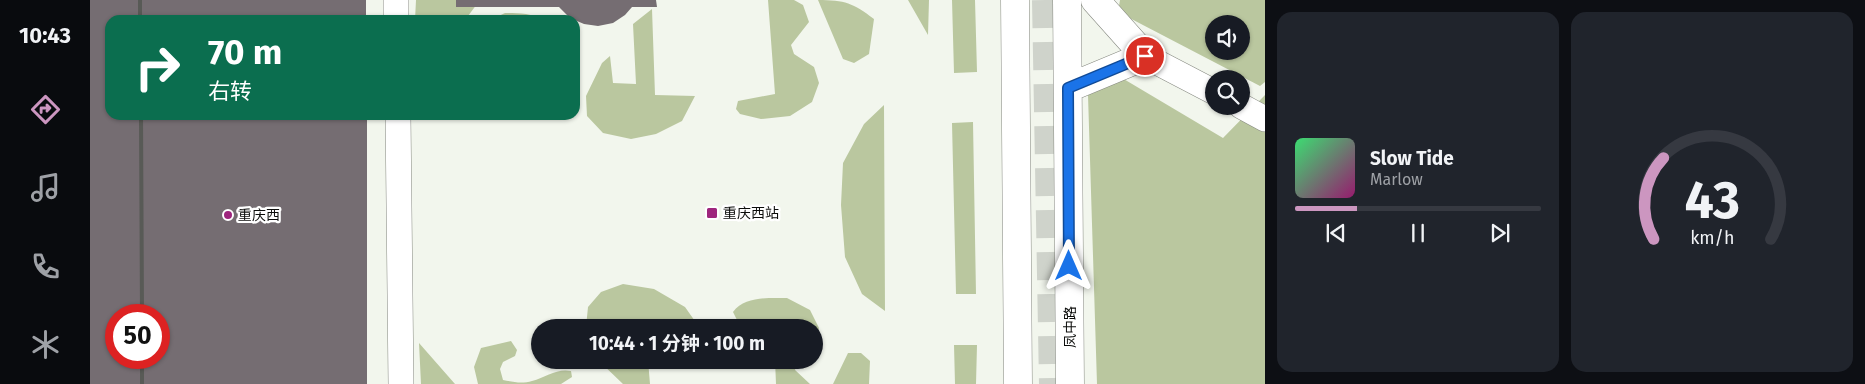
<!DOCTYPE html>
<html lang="zh">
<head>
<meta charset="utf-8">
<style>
	body { margin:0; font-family:"Fira Sans","Noto Sans SC",sans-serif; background:#20242c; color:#f1f3f6; height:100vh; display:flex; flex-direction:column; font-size:19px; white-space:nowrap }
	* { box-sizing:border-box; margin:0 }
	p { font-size:16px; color:#9ea1a6 }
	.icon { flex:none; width:28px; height:28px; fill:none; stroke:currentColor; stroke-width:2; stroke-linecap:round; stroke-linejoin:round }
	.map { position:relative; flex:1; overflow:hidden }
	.side { display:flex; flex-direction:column; gap:12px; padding:12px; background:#0d0f14; width:600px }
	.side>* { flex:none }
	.hud { position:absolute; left:15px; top:15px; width:475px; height:105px; border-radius:15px; box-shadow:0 1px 4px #0004; background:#0b6e4f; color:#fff; overflow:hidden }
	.controls { position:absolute; left:1115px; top:15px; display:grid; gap:10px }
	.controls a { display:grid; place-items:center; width:45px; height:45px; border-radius:50%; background:#171b24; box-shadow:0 1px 4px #0004; font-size:25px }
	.speed { position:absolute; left:15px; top:304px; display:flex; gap:10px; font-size:25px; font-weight:700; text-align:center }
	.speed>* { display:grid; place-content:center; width:65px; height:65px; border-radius:50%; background:#171b24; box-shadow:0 1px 4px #0004; line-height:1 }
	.speed .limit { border:8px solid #d22; background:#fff; color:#111 }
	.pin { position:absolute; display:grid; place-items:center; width:42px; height:42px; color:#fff; margin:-21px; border:2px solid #fff; border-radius:50%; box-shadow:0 1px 5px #0007 }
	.me { position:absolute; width:55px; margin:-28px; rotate:0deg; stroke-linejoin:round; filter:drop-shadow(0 0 4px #0008) }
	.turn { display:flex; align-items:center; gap:18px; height:105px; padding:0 20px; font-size:22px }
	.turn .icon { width:65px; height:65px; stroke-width:2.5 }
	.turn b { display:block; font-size:35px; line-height:42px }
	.side .card { flex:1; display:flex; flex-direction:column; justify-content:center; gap:8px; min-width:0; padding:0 18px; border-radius:15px; background:#20242c }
	.side .dial { align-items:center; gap:0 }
	.dial svg { height:130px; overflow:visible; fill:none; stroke:#363941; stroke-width:7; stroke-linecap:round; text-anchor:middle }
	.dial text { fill:#f1f3f6; stroke:none }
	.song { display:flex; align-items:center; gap:15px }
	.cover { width:60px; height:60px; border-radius:8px; background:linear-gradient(135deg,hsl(140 70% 55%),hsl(320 70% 35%)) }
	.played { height:5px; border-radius:2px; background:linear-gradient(90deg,#cc96c0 25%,#363941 25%) }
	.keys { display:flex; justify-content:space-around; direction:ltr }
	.side .tiles { flex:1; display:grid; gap:12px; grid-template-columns:repeat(2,1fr) }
	.trip { position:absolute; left:441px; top:319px; width:292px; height:50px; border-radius:25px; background:#171b24; box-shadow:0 1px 4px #0004; font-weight:700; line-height:50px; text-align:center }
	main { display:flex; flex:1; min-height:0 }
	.dock { display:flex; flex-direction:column; width:90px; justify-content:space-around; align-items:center; background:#090b0e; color:#9ea1a6 }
	.dock .icon { width:35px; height:35px }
	.dock .on { color:#cc96c0 }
	.dock b { font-size:22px; color:#f1f3f6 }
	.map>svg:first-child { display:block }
</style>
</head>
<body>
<main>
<nav class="dock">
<b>10:43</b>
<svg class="icon on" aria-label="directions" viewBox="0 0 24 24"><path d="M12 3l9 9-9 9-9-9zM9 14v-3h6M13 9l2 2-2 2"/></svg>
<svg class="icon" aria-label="music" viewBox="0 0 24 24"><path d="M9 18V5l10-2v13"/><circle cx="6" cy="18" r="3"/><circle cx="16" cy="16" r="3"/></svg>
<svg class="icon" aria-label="phone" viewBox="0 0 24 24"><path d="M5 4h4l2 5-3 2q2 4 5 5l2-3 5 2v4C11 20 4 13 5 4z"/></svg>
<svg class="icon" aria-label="climate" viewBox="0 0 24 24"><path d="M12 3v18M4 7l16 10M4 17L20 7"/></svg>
</nav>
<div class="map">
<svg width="1175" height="384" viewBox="0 0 1175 384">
	<rect width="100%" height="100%" fill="#f2f6ed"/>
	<!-- green -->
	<path fill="#bac79f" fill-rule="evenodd" d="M326,0H390L375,20H325Z
		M678,0H704L713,5L719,22L701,45L704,54L724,67L729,83L722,102L700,116L671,119L650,114L646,109L648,101L685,94Z
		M728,0C755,0 763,3 784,19L779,54L764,63L753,59Z
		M818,0H839L838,35Z
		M862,0H885L887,72L864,73Z
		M1030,0H1175V82L1170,86L1028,12ZM1124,24H1151V51H1124Z
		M562,9L565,95L605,96L592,121L566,134L541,139L513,133L497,116L496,96L512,63L520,56L523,83L546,84L543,24Z
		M415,13C426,13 443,13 452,20H400Z
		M1032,78L1133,138L1175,95V384H1007L998,95Z
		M794,105L795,311L772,294L755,257L751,205L753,163L774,124Z
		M883,122L886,294H866L862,123Z
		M533,284L564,289L595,307L607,324L575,328L496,327L498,307L511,292Z
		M697,298L720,310L729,328L725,346V328L684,327L683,322L647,320L643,312C655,296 679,298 697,298Z
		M421,341L427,350L425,356L413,362L410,369L413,380C423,382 432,384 442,381C456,377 467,368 481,371L482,377L471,384H388L384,367L391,348Z
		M329,343L365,384H331Z
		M864,345H887L886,384H865Z
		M758,353H771L780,361L779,384H743Z
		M508,360H558L560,384H533Z
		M685,360H708L705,370L720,384H686Z"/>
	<!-- building -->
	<path fill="#756d72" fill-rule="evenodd" d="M0,0H276V20H20V115H277V384H0ZM26,315H69V358H26Z
		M366,0H566L567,7H542L535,15L523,23L508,26L494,24L480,18L469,7H366Z"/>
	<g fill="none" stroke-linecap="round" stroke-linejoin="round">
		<!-- major-tunnel -->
		<path stroke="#cfd3cb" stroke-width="28" stroke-dasharray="28 14" stroke-linecap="butt" d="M956,0L963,384"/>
		<defs>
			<path id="minor" d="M306,0V20
				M1055,56L1124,92
				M1151,106L1175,119
				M308,115L311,384"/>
			<path id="major" d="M925,0L928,384
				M977,0L980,384
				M978,88L1055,56L1005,0"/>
		</defs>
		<!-- minor casing -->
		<use href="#minor" stroke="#868981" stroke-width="26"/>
		<!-- major casing -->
		<use href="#major" stroke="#868981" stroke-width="29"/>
		<!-- minor -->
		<use href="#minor" stroke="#fff" stroke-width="25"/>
		<!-- major -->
		<use href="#major" stroke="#fff" stroke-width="28"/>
		<!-- rail -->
		<path stroke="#585a56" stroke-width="4" d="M50,0V20
			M51,115L52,315
			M52,358V384"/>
	</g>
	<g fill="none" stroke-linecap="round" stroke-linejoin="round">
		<defs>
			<path id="route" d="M979,266L978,88L1055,56"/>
		</defs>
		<!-- route casing -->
		<use href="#route" stroke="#114b97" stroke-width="12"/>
		<!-- route -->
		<use href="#route" stroke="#1a73e8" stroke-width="9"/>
	</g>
	<!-- markers -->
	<g fill="#9e257d" stroke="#fff" stroke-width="2">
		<rect x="616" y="207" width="12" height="12" rx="2.5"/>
		<circle cx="138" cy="215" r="5"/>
	</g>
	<g text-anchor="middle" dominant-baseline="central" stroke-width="4.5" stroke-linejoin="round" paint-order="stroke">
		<!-- poi labels -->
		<g font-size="14" fill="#0b0c0a" stroke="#fff" text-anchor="start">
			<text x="633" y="213">重庆西站</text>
			<text x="148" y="215">重庆西</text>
		</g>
		<!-- street labels -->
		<g font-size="14" fill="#0b0c0a" stroke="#fff">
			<text transform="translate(980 327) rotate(-90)">凤中路</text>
		</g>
	</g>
</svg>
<div class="controls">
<a><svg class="icon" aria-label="sound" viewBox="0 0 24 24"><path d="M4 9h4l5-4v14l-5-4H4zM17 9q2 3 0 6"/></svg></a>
<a><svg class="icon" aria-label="search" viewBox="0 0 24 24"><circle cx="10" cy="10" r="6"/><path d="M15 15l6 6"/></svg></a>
</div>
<div class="speed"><div class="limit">50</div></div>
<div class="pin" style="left:1055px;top:56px;background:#d93025"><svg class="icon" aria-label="arrive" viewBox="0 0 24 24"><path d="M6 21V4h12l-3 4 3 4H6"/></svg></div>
<svg class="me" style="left:979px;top:266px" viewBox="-20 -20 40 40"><path d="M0-17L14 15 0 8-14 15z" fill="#1a73e8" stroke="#fff" stroke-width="4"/></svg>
<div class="trip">10:44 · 1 分钟 · 100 m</div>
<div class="hud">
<div class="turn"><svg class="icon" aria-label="right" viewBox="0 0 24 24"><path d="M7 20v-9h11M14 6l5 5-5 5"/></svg><div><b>70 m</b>右转</div></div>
</div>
</div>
<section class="side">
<div class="tiles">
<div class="card">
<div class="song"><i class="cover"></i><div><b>Slow Tide</b><p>Marlow</p></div></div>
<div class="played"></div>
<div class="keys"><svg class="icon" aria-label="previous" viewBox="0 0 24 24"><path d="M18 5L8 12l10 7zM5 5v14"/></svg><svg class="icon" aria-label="pause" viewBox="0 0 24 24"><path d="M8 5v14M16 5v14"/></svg><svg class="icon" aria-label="next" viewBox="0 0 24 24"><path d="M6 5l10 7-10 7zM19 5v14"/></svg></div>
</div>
<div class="card dial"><svg viewBox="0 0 100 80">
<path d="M14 69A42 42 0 1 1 86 69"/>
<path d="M14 69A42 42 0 0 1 20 19" stroke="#cc96c0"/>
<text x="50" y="56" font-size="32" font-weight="700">43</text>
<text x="50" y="72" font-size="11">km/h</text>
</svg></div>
</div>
</section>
</main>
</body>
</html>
